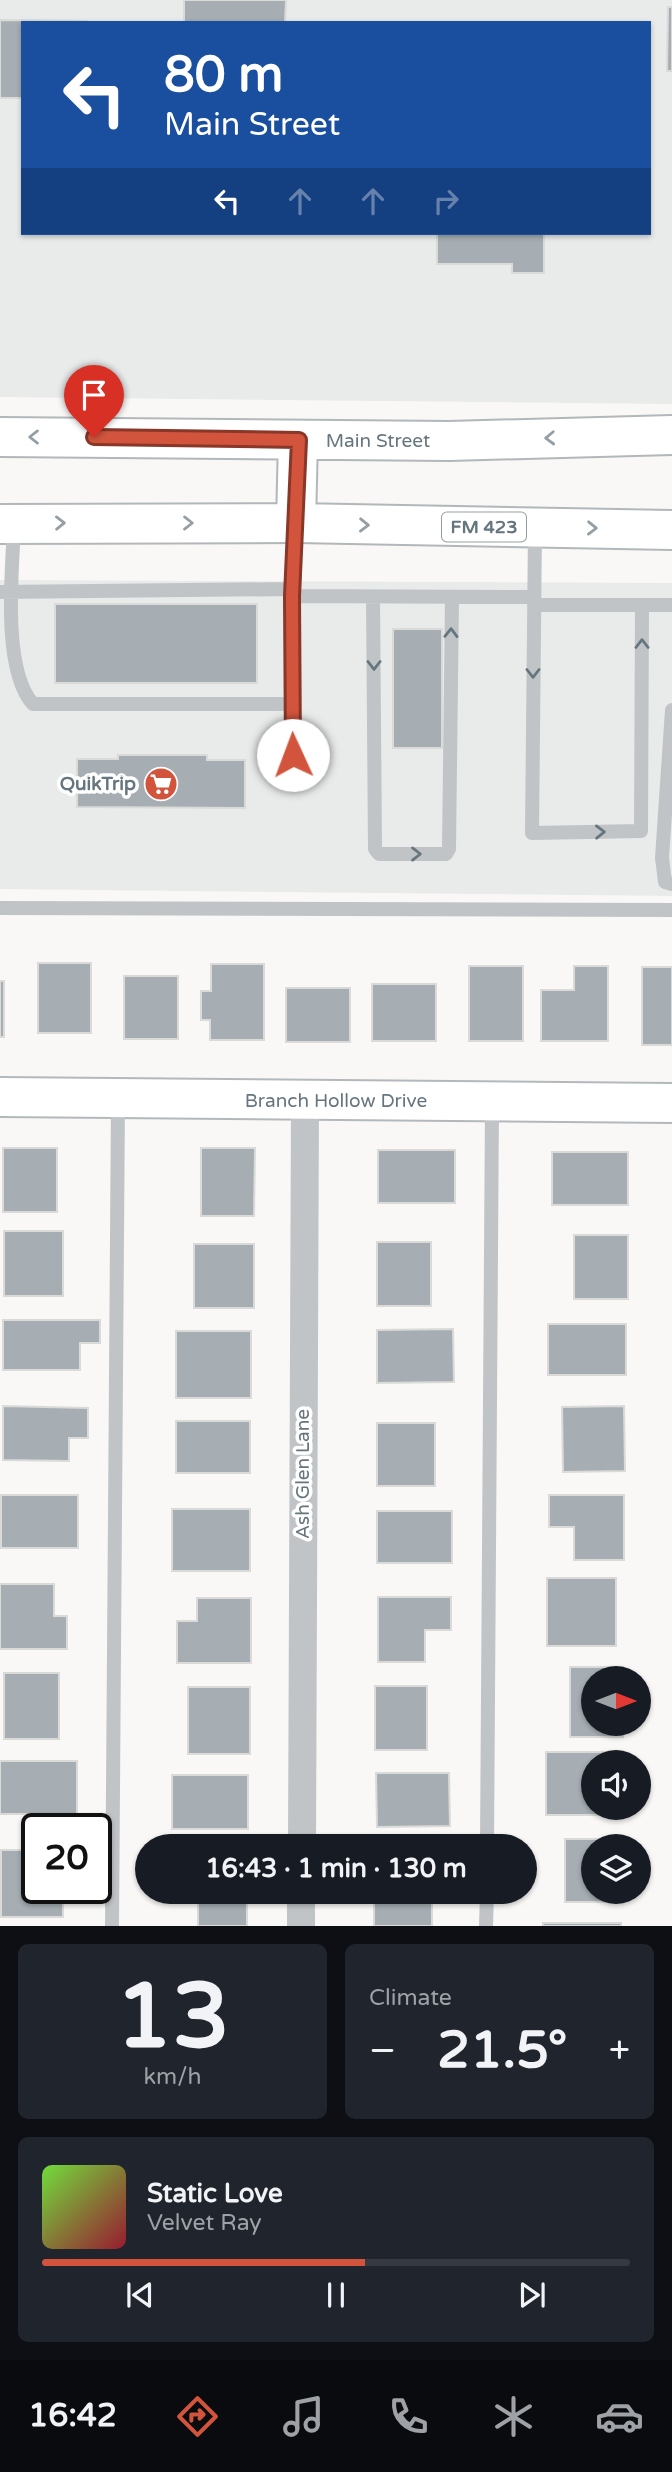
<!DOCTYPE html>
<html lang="en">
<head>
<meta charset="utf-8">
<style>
	body { margin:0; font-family:"Varela Round",sans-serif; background:#20242c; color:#f1f3f6; height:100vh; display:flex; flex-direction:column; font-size:26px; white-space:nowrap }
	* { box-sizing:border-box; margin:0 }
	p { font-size:23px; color:#9ea1a6 }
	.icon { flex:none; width:38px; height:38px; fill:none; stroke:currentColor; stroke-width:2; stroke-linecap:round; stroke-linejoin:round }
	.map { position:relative; height:1926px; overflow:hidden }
	.panel { display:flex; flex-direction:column; gap:18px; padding:18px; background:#0d0f14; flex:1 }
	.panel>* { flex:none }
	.hud { position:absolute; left:21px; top:21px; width:630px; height:214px; border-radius:0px; box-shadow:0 2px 5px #0004; background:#1a4fa0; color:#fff; overflow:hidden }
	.needle { width:46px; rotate:90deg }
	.fabs { position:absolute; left:581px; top:1666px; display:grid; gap:14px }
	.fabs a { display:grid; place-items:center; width:70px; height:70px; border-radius:50%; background:#171b24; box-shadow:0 2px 5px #0004; font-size:35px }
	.speed { position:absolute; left:21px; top:1813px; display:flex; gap:14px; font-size:35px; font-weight:700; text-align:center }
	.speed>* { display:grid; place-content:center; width:91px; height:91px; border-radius:50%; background:#171b24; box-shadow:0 2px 5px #0004; line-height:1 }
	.speed .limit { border:4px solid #111; border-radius:10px; background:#fff; color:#111 }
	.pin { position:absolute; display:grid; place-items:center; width:60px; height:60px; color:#fff; margin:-72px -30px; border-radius:50% 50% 50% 0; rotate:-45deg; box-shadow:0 0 7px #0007 }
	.pin .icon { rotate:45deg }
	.me { position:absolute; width:77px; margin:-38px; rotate:358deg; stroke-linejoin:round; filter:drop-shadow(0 0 5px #0008) }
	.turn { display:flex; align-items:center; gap:24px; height:147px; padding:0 28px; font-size:32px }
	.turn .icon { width:91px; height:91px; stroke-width:2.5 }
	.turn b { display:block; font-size:49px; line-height:60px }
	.lanes { display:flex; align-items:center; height:66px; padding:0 28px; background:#0003; justify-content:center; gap:35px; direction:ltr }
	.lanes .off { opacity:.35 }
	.big { font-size:52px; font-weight:700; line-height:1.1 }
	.panel .widget { flex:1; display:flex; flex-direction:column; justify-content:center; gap:10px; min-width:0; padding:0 24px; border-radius:10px; background:#20242c }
	.panel .dial { align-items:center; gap:0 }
	.dial b { font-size:91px; line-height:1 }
	.song { display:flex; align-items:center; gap:21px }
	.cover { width:84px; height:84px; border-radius:10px; background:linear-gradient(135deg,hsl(100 70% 55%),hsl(350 70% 35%)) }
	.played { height:7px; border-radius:4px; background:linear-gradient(90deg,#d2543d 55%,#363941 55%) }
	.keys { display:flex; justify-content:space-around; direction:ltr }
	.heat { display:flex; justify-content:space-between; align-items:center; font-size:38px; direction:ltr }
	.panel .tiles { flex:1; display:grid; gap:18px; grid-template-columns:1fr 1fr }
	.widget:last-child { grid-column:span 2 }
	.trip { position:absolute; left:135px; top:1834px; width:402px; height:70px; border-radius:35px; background:#171b24; box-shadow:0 2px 5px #0004; font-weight:700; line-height:70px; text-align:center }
	.dock { display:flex; height:112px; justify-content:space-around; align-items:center; background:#090b0e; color:#9ea1a6 }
	.dock .icon { width:49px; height:49px }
	.dock .on { color:#d2543d }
	.dock b { font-size:32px; color:#f1f3f6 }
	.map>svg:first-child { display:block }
</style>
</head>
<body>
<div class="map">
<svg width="672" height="1926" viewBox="0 0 672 1926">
	<rect width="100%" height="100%" fill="#f9f8f6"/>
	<!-- built -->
	<path fill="#e9eaea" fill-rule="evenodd" d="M0,0H672V404L0,397ZM23,23H649V233H23Z
		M0,580L672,583V896L0,889Z"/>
	<!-- building -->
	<path fill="#a6aeb3" stroke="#dadad9" stroke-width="2" d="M184,0H286L285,23H184Z
		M668,7H672V71H667Z
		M0,20L87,21V23H23V98H0Z
		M437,233H544V273H512V264H437Z
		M55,604H257V683H55Z
		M393,629H442V748H393Z
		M118,755H207V760H245V808L77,807V759H118Z
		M38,963H91V1033H38Z
		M211,964H264V1040H210V1020H201V991H211Z
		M469,966H523V1041H469Z
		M574,966H608V1041H541V990H574Z
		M642,967H672V1045H642Z
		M124,976H178V1039H124Z
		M0,981H4V1037H0Z
		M372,984H436V1041H372Z
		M286,988H350V1042H286Z
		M3,1148H57V1212H3Z
		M201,1148H255L254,1216H201Z
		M378,1150H455V1203H378Z
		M552,1152H628V1205H552Z
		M4,1231H63V1296H4Z
		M574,1235H628V1299H574Z
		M377,1242H431V1306H377Z
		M194,1244H254V1308H194Z
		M3,1320H100V1343H80V1370H3Z
		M548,1324H626V1375H548Z
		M453,1329L454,1382L377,1383V1330Z
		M176,1331H251V1398H176Z
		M3,1406L88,1408V1438H69V1461L3,1460Z
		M624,1406L625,1471L563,1472L562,1407Z
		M176,1421H250V1473H176Z
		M377,1423H435V1486H377Z
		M1,1495H78V1548H1Z
		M549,1495H624V1560H574V1527H549Z
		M172,1509H250V1571H172Z
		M377,1511H452V1563H377Z
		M547,1578H616V1646H547Z
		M0,1584H54V1616H67V1649H0Z
		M378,1597H451V1630H425V1662H378Z
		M197,1598H251V1663H177V1621H197Z
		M570,1667H623V1678H593V1724H623V1737H570Z
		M4,1673H59V1739H4Z
		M375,1686H427V1750H375Z
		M188,1687H250V1754H188Z
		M546,1752H622V1762H593V1808H622V1815H546Z
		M0,1761H77V1814H0Z
		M376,1773H449L450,1826L377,1827Z
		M172,1775H248V1829H172Z
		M565,1839H621V1846H593V1892H621V1902H565Z
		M1,1850H37V1888H63V1917H1Z
		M173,1892H247V1926H198V1898H173Z
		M374,1892H432V1926H374Z
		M543,1923H621V1926H543Z"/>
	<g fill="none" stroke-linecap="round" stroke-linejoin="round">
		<defs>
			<path id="secondary" d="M0,1097L672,1103"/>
			<path id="primary" d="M0,437L449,441L672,435
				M296,523L298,440
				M0,524L296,523L672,530"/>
		</defs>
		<!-- secondary casing -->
		<use href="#secondary" stroke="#b3b8bc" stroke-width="42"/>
		<!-- primary casing -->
		<use href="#primary" stroke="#b2b7ba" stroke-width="42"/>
		<!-- lane -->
		<path stroke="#c0c4c7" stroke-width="14" d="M14,527C12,571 2,670 33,704H291L296,525
			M535,529L532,833L641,831L642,605
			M0,592L292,589
			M292,596L534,597
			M373,597L375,849L379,854H446L449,849L452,597
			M534,605H672
			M291,704L294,781
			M672,710L662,858L665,882L672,884
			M0,908L672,910
			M487,1846L492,1103
			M112,1926L118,1100
			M486,1926L487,1892"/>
		<!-- street -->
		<path stroke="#c0c4c7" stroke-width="28" d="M302,1846L305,1102
			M301,1926V1892"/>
		<!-- secondary -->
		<use href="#secondary" stroke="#fff" stroke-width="38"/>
		<!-- primary -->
		<use href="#primary" stroke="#fff" stroke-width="38"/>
	</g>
	<!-- one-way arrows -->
	<defs><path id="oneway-chevron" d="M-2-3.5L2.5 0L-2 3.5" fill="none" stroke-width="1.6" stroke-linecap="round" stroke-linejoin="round" transform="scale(1.75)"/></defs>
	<g stroke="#949fa5">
		<use href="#oneway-chevron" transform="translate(34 437) rotate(-180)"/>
		<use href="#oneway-chevron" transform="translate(550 438) rotate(178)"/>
		<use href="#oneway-chevron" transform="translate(60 523) rotate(-1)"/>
		<use href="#oneway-chevron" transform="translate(188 523)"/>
		<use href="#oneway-chevron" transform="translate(364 525) rotate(1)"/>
		<use href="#oneway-chevron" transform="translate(592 528) rotate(1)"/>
	</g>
	<g stroke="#66767e">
		<use href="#oneway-chevron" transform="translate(451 633) rotate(-89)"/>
		<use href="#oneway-chevron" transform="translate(642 644) rotate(-90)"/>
		<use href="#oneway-chevron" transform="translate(374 665) rotate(90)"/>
		<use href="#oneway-chevron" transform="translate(533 673) rotate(90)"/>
		<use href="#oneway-chevron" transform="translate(600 832) rotate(-1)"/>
		<use href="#oneway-chevron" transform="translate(416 854)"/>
	</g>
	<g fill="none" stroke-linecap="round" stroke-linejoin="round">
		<defs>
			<path id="route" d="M94,437L299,440L292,596L293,755"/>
		</defs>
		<!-- route casing -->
		<use href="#route" stroke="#883728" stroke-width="18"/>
		<!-- route -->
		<use href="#route" stroke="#d2543d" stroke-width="12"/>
	</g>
	<!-- icons -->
	<defs>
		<symbol id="supermarket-disc" viewBox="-11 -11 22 22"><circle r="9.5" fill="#d2543d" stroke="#fff"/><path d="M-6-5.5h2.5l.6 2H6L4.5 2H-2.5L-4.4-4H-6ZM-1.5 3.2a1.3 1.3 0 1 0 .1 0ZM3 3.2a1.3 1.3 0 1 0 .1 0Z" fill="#fff"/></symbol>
	</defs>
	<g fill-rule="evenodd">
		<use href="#supermarket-disc" x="142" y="765" width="38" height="38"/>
	</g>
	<g text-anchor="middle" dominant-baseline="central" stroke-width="7" stroke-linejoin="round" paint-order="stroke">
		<!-- shield labels -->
		<rect fill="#fff" stroke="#949fa5" stroke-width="2" x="442" y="512.5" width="84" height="29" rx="5"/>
		<g font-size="18" font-weight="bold" fill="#66767e">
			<text x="484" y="527">FM 423</text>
		</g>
		<!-- street labels -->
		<g font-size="19" fill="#66767e" stroke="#fff">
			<text x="378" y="441">Main Street</text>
			<text x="336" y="1101">Branch Hollow Drive</text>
			<text transform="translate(303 1474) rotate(-90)">Ash Glen Lane</text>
		</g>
		<!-- poi labels -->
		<g font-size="19" font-weight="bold" fill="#66767e" stroke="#fff" text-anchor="end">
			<text x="136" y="784">QuikTrip</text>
		</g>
	</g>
</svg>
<div class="fabs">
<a><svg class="needle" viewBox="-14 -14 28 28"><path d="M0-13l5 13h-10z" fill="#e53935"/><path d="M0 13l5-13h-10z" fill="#9ea1a6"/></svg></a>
<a><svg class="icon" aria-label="sound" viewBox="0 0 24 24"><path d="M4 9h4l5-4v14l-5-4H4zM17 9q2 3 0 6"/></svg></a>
<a><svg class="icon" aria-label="layers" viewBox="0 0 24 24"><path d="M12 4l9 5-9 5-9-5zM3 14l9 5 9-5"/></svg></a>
</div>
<div class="speed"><div class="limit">20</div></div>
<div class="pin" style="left:94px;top:437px;background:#d93025"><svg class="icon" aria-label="arrive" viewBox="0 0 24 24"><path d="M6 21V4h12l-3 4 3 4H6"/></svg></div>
<svg class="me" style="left:293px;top:755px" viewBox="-20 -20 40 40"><circle r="19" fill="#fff"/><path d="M0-13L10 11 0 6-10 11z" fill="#d2543d"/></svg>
<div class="trip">16:43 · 1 min · 130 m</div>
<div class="hud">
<div class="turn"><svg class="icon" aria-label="left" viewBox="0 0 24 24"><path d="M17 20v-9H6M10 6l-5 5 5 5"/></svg><div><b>80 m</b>Main Street</div></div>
<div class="lanes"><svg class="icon" aria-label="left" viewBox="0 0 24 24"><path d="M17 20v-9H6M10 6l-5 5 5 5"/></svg><svg class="icon off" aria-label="ahead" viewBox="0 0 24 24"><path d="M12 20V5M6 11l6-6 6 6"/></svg><svg class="icon off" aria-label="ahead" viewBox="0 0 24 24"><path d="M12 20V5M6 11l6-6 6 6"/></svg><svg class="icon off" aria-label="right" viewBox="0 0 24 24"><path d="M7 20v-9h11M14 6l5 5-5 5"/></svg></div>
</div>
</div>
<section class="panel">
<div class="tiles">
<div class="widget dial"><b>13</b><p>km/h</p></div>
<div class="widget"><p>Climate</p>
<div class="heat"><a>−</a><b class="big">21.5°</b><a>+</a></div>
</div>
<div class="widget">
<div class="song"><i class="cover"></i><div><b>Static Love</b><p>Velvet Ray</p></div></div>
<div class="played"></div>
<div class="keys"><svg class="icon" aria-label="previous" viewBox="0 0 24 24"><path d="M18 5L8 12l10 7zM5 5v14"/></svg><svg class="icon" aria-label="pause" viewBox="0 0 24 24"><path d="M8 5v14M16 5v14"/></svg><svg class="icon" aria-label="next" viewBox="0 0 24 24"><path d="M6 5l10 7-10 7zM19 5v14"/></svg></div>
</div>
</div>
</section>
<nav class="dock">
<b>16:42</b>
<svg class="icon on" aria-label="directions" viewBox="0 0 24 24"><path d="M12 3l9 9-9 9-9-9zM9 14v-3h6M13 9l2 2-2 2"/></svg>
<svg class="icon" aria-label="music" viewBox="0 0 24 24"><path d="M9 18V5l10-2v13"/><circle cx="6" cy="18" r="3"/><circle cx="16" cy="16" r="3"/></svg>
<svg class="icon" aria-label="phone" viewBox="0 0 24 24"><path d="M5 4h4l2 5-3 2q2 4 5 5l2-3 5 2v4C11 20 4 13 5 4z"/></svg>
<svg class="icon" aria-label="climate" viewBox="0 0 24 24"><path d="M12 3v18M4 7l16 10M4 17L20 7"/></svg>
<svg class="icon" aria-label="car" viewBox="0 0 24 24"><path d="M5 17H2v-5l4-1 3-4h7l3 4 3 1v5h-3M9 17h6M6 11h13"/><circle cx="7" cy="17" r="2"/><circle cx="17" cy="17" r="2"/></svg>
</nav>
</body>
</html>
